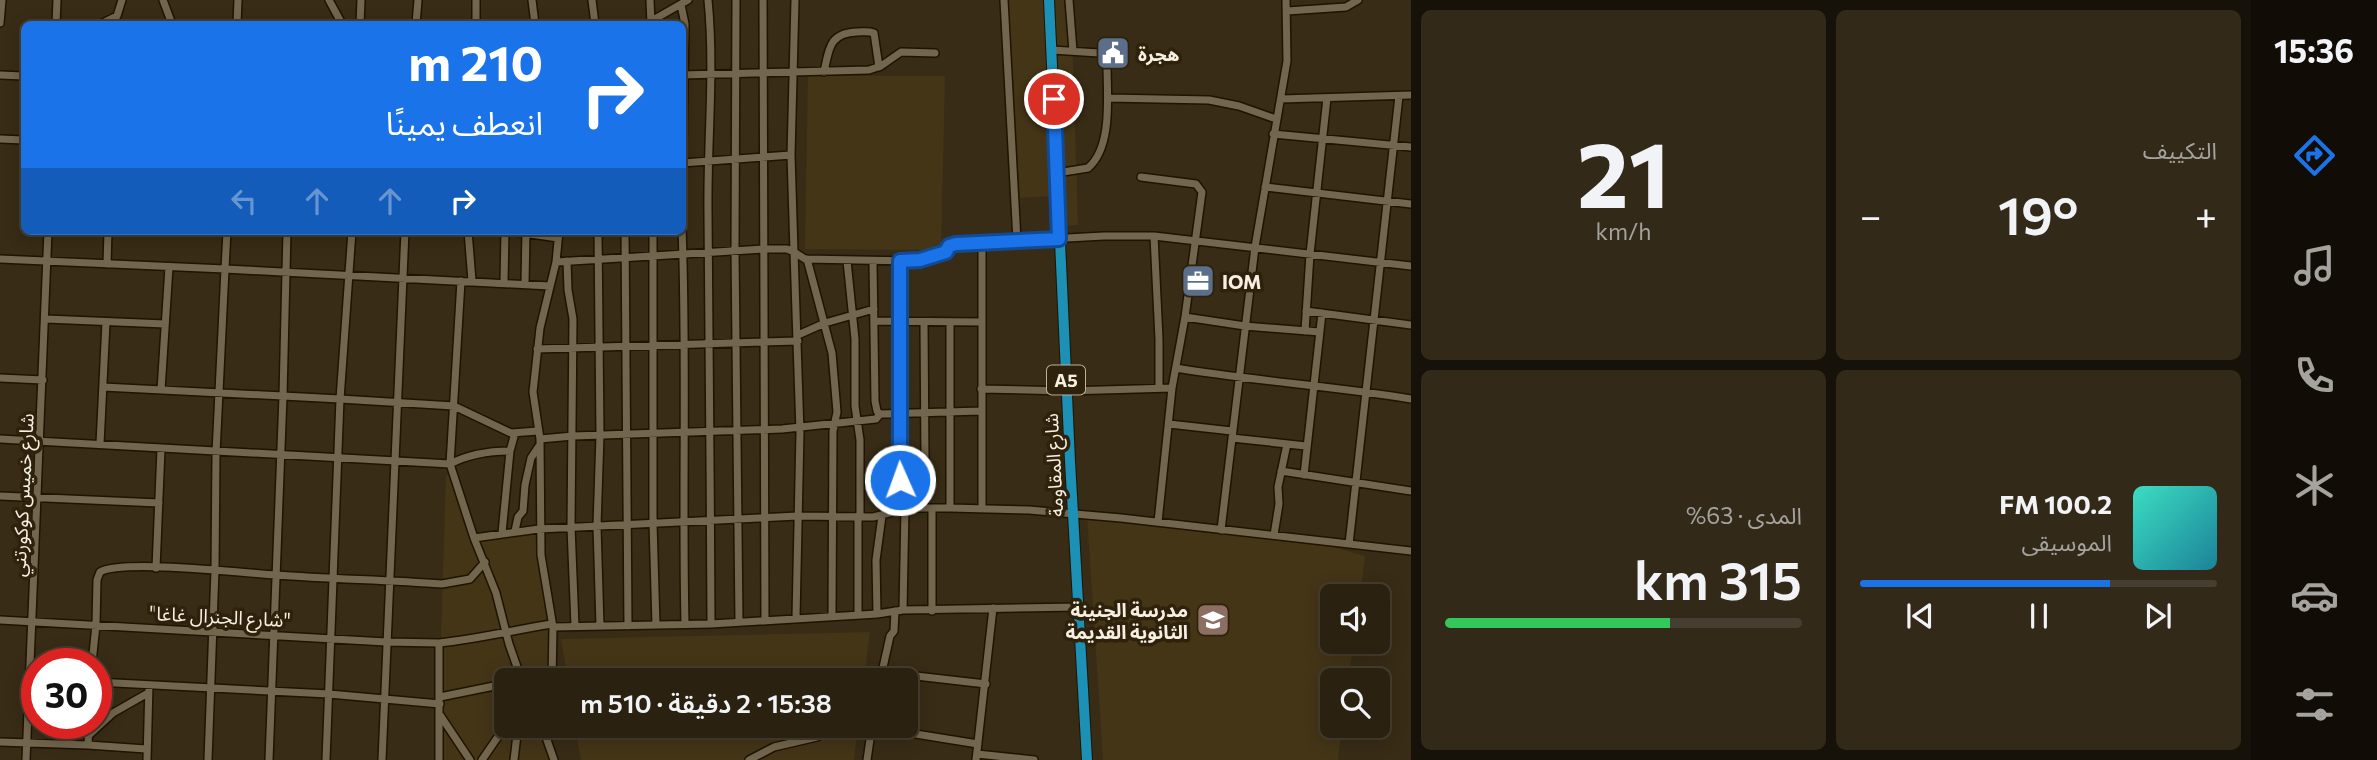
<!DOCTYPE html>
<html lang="ar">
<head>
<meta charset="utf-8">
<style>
	body { margin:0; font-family:Commissioner,"Noto Sans Arabic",sans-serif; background:#322919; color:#f1f3f6; direction:rtl; height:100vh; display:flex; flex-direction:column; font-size:26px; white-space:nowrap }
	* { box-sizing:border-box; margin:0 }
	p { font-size:23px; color:#a5a39f }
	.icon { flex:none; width:38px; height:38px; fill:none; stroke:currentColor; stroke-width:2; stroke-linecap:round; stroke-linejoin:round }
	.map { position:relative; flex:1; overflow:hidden; direction:ltr }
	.side { display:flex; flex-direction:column; gap:10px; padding:10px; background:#171209; width:840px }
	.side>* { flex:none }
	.top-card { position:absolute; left:21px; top:21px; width:665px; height:214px; border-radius:10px; box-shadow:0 4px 18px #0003,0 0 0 2px #463e30; direction:rtl; background:#1a73e8; color:#fff; overflow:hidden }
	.tools { position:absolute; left:1320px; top:584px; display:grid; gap:14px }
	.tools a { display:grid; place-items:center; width:70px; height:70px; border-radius:10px; background:#2a2110; box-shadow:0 4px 18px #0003,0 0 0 2px #463e30; font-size:35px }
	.speed { position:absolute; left:21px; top:648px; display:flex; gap:14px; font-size:35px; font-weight:700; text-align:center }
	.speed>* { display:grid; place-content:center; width:91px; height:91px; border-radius:50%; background:#2a2110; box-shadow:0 4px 18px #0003,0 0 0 2px #463e30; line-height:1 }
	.speed .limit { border:10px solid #d22; background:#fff; color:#111 }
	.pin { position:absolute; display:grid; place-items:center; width:60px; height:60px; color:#fff; margin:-30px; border:4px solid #fff; border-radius:50%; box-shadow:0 2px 7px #0007 }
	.me { position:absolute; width:77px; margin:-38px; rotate:358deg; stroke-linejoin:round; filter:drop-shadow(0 0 5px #0008) }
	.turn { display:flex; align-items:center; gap:24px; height:147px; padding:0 28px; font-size:32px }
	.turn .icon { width:91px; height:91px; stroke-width:2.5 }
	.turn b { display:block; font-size:49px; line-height:60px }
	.lanes { display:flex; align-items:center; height:66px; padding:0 28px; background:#0003; justify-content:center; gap:35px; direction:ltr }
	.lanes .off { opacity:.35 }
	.big { font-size:52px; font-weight:600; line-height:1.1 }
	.side .card { flex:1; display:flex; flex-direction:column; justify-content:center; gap:10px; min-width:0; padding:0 24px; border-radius:10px; background:#322919 }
	.side .dial { align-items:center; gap:0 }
	.dial b { font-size:91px; line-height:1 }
	.song { display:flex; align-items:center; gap:21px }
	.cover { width:84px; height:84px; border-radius:10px; background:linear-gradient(135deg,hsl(170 70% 55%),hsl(190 70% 35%)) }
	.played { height:7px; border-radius:4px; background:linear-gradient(90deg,#1a73e8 70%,#463e30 70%) }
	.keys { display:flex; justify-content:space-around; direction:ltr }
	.heat { display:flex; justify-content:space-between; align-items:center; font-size:38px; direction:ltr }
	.charge { height:10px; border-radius:5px; background:linear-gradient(90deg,#34c759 63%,#463e30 0) }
	.side .tiles { flex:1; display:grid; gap:10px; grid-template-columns:repeat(2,1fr) }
	.trip { position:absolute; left:494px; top:668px; width:424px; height:70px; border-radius:10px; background:#2a2110; box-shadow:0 4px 18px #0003,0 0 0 2px #463e30; font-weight:600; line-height:70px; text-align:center; direction:rtl }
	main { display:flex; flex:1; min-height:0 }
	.menu { display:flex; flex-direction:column; width:126px; justify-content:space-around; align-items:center; background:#110d06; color:#a5a39f }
	.menu .icon { width:49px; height:49px }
	.menu .active { color:#1a73e8 }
	.menu b { font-size:32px; color:#f1f3f6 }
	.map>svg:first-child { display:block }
</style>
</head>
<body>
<main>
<nav class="menu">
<b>15:36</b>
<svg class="icon active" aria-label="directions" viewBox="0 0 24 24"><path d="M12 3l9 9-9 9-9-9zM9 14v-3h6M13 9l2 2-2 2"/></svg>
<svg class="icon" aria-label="music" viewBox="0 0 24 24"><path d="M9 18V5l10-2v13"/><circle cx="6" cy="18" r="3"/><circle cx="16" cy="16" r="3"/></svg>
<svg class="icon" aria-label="phone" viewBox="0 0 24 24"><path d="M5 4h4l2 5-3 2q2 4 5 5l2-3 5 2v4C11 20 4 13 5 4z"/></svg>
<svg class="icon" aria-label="climate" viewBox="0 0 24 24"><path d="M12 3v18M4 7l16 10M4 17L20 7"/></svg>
<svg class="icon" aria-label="car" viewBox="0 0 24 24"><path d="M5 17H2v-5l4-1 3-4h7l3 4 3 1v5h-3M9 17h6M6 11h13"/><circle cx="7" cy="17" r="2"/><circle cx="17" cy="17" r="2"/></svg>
<svg class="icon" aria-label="filters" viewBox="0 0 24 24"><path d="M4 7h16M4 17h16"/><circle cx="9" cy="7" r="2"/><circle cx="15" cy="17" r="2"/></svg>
</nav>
<section class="side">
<div class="tiles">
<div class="card"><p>التكييف</p>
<div class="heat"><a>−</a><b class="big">19°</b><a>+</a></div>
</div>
<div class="card dial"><b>21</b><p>km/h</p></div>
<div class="card">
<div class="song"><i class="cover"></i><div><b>100.2 FM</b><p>الموسيقى</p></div></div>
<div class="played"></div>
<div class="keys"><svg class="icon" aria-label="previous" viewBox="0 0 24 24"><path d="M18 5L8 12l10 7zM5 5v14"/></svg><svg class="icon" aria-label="pause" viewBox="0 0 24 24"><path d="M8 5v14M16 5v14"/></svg><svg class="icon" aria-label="next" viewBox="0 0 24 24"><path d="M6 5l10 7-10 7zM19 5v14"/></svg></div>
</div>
<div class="card"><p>المدى · 63%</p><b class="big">315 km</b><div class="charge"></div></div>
</div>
</section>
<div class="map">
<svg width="1411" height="760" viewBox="0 0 1411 760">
	<rect width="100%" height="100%" fill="#382c16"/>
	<!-- built -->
	<path fill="#443517" d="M1007,0H1045L1052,196L1020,198Z
		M1052,0H1071L1078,225L1063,226Z
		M808,76H945L941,250L805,249Z
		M446,475H450L473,540L538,531L550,621L549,681H506V726H547L546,743L550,760H441V638Z
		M1087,515L1326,545L1365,556L1360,597H1332V642H1354L1348,681H1332V726H1342L1338,760H1103Z
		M870,632L864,681H568L561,639Z
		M575,726H858L854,760H581Z"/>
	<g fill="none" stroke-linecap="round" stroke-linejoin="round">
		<defs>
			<path id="minor" d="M163,0L172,24
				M329,0L342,24
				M532,0L535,24
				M592,0L595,24
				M650,0L651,24
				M708,0C715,71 707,142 708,213C710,350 710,487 711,624
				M736,0L735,251L739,622
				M763,0L765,621
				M795,0L791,155L794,252L805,259L910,261L946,252L949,246L956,244L1104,236H1154L1411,266
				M1004,0L1017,241
				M1069,0L1073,51
				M681,5L685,24L682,197
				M1287,11L1346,7L1358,0
				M0,23L2,0
				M56,24L57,0
				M101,24L117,16L122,0
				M237,24L238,0
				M360,24L361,0
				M416,24L418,0
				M476,24V0
				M646,24L688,0
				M1052,50L1099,53L1105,58L1107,65C1107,95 1113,147 1088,168L1057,173
				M824,72C829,49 829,33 857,32C864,32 868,31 874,33L879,67
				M0,75L24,76
				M682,75L869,70L881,66L901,52L935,53
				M1108,98L1209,100L1239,106L1276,119
				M1281,99L1411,95
				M1273,134L1411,147
				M0,139L24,140
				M682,163L791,155
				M1141,177L1196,184L1202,192L1185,317L1172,388L1158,522
				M1265,187L1411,204
				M682,228C687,360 682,492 685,624
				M227,231L225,269L550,286
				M352,231L340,399L454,406L511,433L538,431
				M468,231L472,281
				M510,231L558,238
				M559,231L556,262L540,328L533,392L540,439L541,555L553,627L711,624L877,614L903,610L1079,607
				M598,231L600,435L597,526L600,626
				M625,231L628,626
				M653,231V523L656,625
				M1154,236L1159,339V387
				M0,259L225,269L216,453L215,570L208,760
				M807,259L832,353L837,412L833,431L832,616
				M567,261L568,290L573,319L571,527L575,626
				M847,261L855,339V406L860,440V516
				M556,262L764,249H787L794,252L800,432L796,618
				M873,262L875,401L877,411L880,414
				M107,264L108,231
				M461,281L450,464L474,538L496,593L509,644L522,681
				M504,283L505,231
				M525,284L526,231
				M1306,311L1411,325
				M1185,317L1245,326L1320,332
				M46,319L165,324
				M875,321L981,322
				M1305,331L1310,254L1327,98
				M798,335L825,323L874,309
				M537,349L798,341
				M1176,368C1254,381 1333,386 1411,399
				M0,378L43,380
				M103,387L283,396L287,231
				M981,389L1067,391L1172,388
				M161,390L169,267
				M1169,424L1232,431
				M1232,438L1306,446
				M0,439L450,464C469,454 488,451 510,451L515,433
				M540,439L573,436L782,429L876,419L880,414L981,411
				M100,444L106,322
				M1281,471L1411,491
				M1304,475L1322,313
				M0,496L159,503
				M922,508L925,461L924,322
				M932,508V611
				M950,508V323
				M982,509V243
				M899,511L900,261
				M1221,530L1255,247L1287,61L1286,0
				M515,531L518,517L523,511L525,485L531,458L539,446
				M502,533L510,451
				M1274,535L1279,504L1278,487L1287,444
				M474,538L539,529L798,516L873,517L909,508H950L1029,510L1121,518L1411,551
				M1349,544L1399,96
				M156,568L161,449
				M903,610L905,508
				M858,614V516
				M877,614L876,560L882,516
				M0,620L386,642L439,643
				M92,663L96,625L97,580L100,572C122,559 244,573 276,575C331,579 386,580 442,584L470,579L485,562
				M881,672L986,684
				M552,681L553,627
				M880,681L890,636L894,631L895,611
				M96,682L329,694L440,704
				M440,697L499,685L506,697
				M440,715L470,760
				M542,726L554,760
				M872,727L978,744
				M88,736L113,713L148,693
				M0,742L88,745L89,723
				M88,745L146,749
				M977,754L1034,760
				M26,760L48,231
				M147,760L149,685
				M269,760L283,396L340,399L326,760
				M382,760L405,231
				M439,760V643C477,639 514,630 552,624
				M482,760L506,725
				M514,760L518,726
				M749,760L774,747L817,737
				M867,760L872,726
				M976,760L993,608"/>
			<path id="highway" d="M1049,0L1070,461L1087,760"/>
		</defs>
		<!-- minor casing -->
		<use href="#minor" stroke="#1f1401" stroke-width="10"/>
		<!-- highway casing -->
		<use href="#highway" stroke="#1f1401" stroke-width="12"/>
		<!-- minor -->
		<use href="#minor" stroke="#73664e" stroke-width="7"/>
		<!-- highway -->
		<use href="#highway" stroke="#1c90b5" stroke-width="10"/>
	</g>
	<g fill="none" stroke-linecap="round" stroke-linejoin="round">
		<defs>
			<path id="route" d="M900,480V261L920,260L946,252L949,246L956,244L1059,239L1054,99"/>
		</defs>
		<!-- route casing -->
		<use href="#route" stroke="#114b97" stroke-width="18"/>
		<!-- route -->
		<use href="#route" stroke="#1a73e8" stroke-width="12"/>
	</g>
	<!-- icons -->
	<defs>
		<symbol id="civic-square" viewBox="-11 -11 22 22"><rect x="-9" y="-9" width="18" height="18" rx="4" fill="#5c6f8a" stroke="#2e220c"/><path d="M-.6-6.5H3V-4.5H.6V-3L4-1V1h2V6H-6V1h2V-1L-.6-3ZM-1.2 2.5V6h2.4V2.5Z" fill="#fff"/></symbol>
		<symbol id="office-square" viewBox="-11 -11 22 22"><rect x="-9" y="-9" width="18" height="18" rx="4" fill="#5c6f8a" stroke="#2e220c"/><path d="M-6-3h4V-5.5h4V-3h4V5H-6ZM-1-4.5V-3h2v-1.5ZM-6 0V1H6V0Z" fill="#fff"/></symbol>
		<symbol id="school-square" viewBox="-11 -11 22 22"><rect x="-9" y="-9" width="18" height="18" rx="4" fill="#8d6e63" stroke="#2e220c"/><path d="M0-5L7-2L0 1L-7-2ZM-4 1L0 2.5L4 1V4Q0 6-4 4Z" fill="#fff"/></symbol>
	</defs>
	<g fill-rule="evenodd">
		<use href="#civic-square" x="1094" y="34" width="38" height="38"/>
		<use href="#office-square" x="1179" y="262" width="38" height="38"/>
		<use href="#school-square" x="1194" y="601" width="38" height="38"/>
	</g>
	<g text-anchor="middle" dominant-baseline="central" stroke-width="7" stroke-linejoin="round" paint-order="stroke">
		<!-- shield labels -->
		<rect fill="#2e220c" stroke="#bbb2a2" stroke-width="2" x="1047" y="365.5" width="38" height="29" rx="5"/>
		<g font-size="18" font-weight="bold" fill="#f7efe2">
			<text x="1066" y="380">A5</text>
		</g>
		<!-- poi labels -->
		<g font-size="19" font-weight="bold" fill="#f7efe2" stroke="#2e220c" text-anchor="start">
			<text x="1138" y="53">هجرة</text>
			<text x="1222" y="281">IOM</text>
			<text x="1188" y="609" text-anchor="end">مدرسة الجنينة<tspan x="1188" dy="22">الثانوية القديمة</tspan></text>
		</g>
		<!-- street labels -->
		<g font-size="19" fill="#f7efe2" stroke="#2e220c">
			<text transform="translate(1053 465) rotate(-93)">شارع المقاومة</text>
			<text transform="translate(22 495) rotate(-87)">شارع خميس كوكورتني</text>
			<text transform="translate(220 616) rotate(3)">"شارع الجنرال غاغا"</text>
		</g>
	</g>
</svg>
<div class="tools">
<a><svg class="icon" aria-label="sound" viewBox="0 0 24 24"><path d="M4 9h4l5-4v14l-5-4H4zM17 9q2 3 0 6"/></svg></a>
<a><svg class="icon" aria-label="search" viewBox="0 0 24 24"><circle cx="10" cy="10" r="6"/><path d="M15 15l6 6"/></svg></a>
</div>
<div class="speed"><div class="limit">30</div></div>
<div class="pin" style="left:1054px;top:99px;background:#d93025"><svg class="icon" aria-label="arrive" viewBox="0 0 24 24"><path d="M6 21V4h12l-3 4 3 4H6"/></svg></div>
<svg class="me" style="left:900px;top:480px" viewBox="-20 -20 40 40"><circle r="17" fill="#1a73e8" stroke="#fff" stroke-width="3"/><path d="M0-11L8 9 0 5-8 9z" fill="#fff"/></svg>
<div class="trip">15:38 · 2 دقيقة · 510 m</div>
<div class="top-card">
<div class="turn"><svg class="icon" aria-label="right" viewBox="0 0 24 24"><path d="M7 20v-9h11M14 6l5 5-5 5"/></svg><div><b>210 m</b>انعطف يمينًا</div></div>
<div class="lanes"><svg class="icon off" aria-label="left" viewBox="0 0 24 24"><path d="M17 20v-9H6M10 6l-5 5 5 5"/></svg><svg class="icon off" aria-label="ahead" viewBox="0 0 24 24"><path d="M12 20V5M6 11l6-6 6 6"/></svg><svg class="icon off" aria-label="ahead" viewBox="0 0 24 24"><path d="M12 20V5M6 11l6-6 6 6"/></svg><svg class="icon" aria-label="right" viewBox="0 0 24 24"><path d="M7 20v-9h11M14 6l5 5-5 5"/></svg></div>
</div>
</div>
</main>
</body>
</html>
